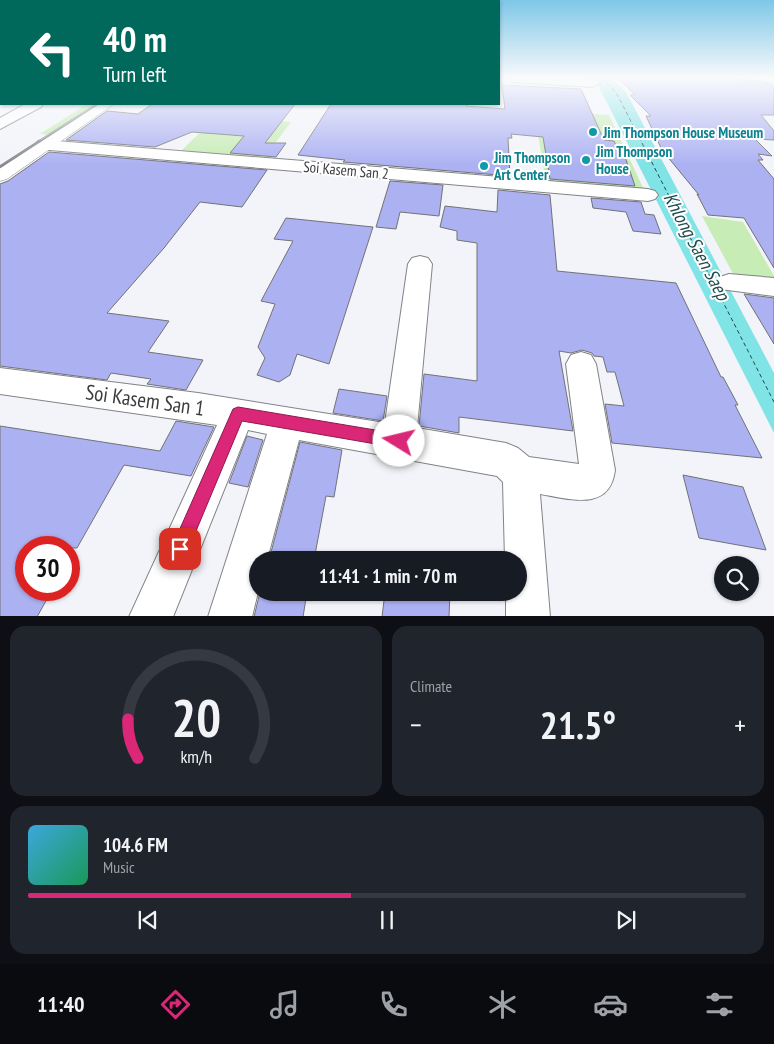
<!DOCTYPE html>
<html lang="en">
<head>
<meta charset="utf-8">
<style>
	body { margin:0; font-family:"PT Sans Narrow",sans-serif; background:#20242c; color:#f1f3f6; height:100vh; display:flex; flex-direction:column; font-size:19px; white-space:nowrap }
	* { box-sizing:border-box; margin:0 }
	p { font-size:16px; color:#9ea1a6 }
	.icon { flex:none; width:28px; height:28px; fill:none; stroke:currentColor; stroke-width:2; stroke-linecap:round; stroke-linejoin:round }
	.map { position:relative; height:616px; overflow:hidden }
	.sheet { display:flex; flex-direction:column; gap:10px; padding:10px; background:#0d0f14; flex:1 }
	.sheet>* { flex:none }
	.banner { position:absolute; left:0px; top:0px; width:500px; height:105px; box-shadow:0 1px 4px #0004; background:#00695c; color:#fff; overflow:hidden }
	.controls { position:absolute; left:714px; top:556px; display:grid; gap:10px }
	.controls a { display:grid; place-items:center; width:45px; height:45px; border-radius:50%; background:#171b24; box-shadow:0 1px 4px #0004; font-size:25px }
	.speed { position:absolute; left:15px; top:536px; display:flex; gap:10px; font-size:25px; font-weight:700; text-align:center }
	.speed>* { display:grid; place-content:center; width:65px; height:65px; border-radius:50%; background:#171b24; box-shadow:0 1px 4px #0004; line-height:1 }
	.speed .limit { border:8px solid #d22; background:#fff; color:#111 }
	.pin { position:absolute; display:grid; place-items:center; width:42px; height:42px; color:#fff; margin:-21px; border-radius:10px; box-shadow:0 2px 8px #0006 }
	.me { position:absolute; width:55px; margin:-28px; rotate:279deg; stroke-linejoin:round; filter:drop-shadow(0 0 4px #0008) }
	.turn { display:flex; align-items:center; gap:18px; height:105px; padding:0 20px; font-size:22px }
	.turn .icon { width:65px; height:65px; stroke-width:2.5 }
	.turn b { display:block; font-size:35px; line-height:42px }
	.big { font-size:38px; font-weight:600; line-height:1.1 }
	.sheet .card { flex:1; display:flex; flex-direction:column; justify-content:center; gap:8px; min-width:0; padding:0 18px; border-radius:15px; background:#20242c }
	.sheet .dial { align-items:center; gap:0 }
	.dial svg { height:130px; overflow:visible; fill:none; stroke:#363941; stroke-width:7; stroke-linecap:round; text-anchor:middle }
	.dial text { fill:#f1f3f6; stroke:none }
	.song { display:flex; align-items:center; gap:15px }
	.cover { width:60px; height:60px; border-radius:8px; background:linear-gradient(135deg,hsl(200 70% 55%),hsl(150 70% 35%)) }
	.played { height:5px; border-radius:2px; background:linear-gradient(90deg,#db2777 45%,#363941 45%) }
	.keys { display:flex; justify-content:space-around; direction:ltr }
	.heat { display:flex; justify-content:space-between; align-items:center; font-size:28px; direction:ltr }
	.sheet .tiles { flex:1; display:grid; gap:10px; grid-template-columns:1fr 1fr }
	.card:last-child { grid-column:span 2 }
	.trip { position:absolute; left:249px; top:551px; width:278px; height:50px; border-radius:25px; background:#171b24; box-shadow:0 1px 4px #0004; font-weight:600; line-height:50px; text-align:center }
	.dock { display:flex; height:80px; justify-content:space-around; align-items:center; background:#090b0e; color:#9ea1a6 }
	.dock .icon { width:35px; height:35px }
	.dock .selected { color:#db2777 }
	.dock b { font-size:22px; color:#f1f3f6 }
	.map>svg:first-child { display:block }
</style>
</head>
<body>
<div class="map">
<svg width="774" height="617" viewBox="0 0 774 617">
	<rect width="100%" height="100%" fill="#f2f4f9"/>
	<!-- green -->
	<path fill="#c7ecb5" d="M87,104H100L52,135L40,134Z
		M534,110L609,115L645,192L546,183Z
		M217,116L291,122L264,158L181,151Z
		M702,216L743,222L774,276V284L737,281Z"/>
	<!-- water -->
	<path fill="#80e3e5" d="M593,78H610L626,92L774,373V433L596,81Z"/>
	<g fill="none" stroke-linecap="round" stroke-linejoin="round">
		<!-- ferry -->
		<path stroke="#1f4c4d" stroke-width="1" stroke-dasharray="4 3" stroke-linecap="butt" d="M602,78L617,94L774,402"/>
	</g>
	<!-- building -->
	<path fill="#acb1f2" stroke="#727276" d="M618,78H721L758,81L771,85L774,87V115H761L774,131V140L755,139L772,156L758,154L763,160H758L774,179V268L744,218L708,215L697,194L699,195L662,150L646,116H651L630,95H635Z
		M502,85L581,89L604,140L614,141L620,154H624L635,186L550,179L543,137L511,134L512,138H508L510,176L343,162L345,160L298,155L331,104H467L466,106L505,109Z
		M152,104H295L265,143H286L276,157L230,153L244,136L192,132L155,147L66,140L107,111L138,114Z
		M49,152L267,170L242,207L200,202L164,248L107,313L169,321L148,352L203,360L186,390L147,384L151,379L111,373L107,380L0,366V184L8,181Z
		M390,181L443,185L439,216L400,212L396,229L376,227Z
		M498,190L550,195L557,271L676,283L721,377H723L738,405H735L762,458L612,443L605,404L624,406L615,372H607L603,357L594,356L592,353L582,350L571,353L559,351L573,431L459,417V433L419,426L424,374L477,381V243L457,240V231L440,227L445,206L497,212Z
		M591,198L641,202L645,214L654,215L661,234L633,231L626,212L593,208Z
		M286,218L373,227L329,364L297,354L290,375L279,382L257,375L265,358L258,347L275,304L261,301L293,241L274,239Z
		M744,294L774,298V344Z
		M339,389L387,396L383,421L333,413Z
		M176,421L214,427L191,476L124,465L77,548H26V590H52L37,617H0V426L160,451Z
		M247,436L263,440L248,487L229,483Z
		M300,442L342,450L334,497L326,496L314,560H269Z
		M683,475L743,487L766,550L699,538Z
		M260,592H307L303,617H254Z
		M385,592H450L449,617H382Z"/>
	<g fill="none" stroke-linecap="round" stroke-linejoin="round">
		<defs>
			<path id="minor" d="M506,78H583L598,80L600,83L593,87L512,82Z
				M759,78H774V83L760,81Z
				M25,104H43L41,107L0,129V118Z
				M44,140L648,189L655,191L658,195L655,199L648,201L38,149L35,145L38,141Z
				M420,256L428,258L432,264L417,428L506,443L518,448L529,457L579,464L566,364L571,355L581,352L591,355L596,364L615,470C610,512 570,499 540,494L550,617H506V592H518V560H505L503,482L497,476L299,440L267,560H258V592L252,617H208L267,434L248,430L173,617H129L217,425L0,394V368L198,393L385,423L408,264L412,258Z
				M729,274L774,278V296L720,289L717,283L720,277Z"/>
			<path id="major" d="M96,104H114L7,179L0,181V166Z"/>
		</defs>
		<!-- minor casing -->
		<use href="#minor" stroke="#828387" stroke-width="2"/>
		<!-- major casing -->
		<use href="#major" stroke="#828387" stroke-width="1"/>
		<!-- minor -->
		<use href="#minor" fill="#fff" fill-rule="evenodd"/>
		<!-- major -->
		<use href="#major" fill="#fff" fill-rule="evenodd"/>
		<!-- rail-far1 -->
		<path stroke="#87888c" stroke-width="2" d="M39,142L98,104"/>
		<!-- rail -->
		<path stroke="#87888c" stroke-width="2.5" d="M0,167L40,141"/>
	</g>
	<!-- sky -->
	<linearGradient id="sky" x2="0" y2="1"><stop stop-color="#7ec7e7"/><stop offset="0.47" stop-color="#f9fafc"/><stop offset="1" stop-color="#f9fafc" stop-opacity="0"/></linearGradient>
	<rect width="774" height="165" fill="url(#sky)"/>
	<!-- route -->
	<path fill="#db2777" stroke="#8e194d" d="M238,407L399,434L404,436L406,441L404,446L399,448L242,421L186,555L180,558L173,555L171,549L233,409Z"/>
	<!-- markers -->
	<g fill="#0f9aa8" stroke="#fff" stroke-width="2">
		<circle cx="593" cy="132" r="5"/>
		<circle cx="586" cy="160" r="5"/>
		<circle cx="484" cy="166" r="5"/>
	</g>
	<g text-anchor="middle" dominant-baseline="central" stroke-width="4" stroke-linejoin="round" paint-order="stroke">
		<!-- far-culture labels -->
		<g font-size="15" font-weight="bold" fill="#0d838f" stroke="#fff" text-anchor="start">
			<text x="603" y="132">Jim Thompson House Museum</text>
			<text x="596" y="151">Jim Thompson<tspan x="596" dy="17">House</tspan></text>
			<text x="494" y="157">Jim Thompson<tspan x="494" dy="17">Art Center</tspan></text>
		</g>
		<!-- far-street labels -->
		<g font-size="15" fill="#3b3c3e" stroke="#fff">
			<text transform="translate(346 170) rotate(5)">Soi Kasem San 2</text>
		</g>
		<!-- water labels -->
		<g font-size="19" font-style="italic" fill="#1f4c4d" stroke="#fff">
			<text transform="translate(697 246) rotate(62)">Khlong Saen Saep</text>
		</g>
		<!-- near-street labels -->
		<g font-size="21" fill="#3b3c3e" stroke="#fff">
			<text transform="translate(145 400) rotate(8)">Soi Kasem San 1</text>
		</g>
	</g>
</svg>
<div class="controls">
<a><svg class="icon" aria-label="search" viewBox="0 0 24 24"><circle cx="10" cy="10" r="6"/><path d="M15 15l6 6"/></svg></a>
</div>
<div class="speed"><div class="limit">30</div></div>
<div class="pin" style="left:180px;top:549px;background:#d93025"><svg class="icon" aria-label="arrive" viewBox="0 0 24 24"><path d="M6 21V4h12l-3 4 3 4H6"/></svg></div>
<svg class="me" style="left:399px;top:441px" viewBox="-20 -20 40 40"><circle r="19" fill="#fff"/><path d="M0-13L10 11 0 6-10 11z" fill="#db2777"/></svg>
<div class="trip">11:41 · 1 min · 70 m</div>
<div class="banner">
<div class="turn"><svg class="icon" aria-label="left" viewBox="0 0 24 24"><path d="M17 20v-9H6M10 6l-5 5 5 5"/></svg><div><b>40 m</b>Turn left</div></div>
</div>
</div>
<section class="sheet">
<div class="tiles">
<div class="card dial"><svg viewBox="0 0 100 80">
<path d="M14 69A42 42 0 1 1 86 69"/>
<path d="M14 69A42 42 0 0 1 8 45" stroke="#db2777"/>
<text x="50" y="56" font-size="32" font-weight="700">20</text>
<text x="50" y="72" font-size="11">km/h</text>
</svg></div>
<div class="card"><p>Climate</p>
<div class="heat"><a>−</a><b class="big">21.5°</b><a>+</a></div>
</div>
<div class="card">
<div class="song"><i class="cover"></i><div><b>104.6 FM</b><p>Music</p></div></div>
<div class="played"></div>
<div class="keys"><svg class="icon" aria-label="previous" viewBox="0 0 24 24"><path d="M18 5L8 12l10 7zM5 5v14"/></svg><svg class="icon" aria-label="pause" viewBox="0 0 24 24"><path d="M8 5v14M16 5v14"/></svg><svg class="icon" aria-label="next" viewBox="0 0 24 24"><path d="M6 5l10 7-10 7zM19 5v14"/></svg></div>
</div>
</div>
</section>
<nav class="dock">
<b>11:40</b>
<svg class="icon selected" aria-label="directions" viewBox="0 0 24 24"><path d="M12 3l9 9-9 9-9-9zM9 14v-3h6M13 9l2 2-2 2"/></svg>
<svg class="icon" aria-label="music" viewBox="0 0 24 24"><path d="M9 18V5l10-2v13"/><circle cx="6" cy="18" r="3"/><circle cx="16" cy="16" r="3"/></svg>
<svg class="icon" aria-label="phone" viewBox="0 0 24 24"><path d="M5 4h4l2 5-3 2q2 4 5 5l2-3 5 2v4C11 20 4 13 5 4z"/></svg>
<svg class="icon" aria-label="climate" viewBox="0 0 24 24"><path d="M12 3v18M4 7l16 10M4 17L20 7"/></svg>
<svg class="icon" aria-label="car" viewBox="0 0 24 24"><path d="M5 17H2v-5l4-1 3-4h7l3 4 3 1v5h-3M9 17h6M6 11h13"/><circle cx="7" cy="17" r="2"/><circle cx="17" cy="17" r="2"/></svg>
<svg class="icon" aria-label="filters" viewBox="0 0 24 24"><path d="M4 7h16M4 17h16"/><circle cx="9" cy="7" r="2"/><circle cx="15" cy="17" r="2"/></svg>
</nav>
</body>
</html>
